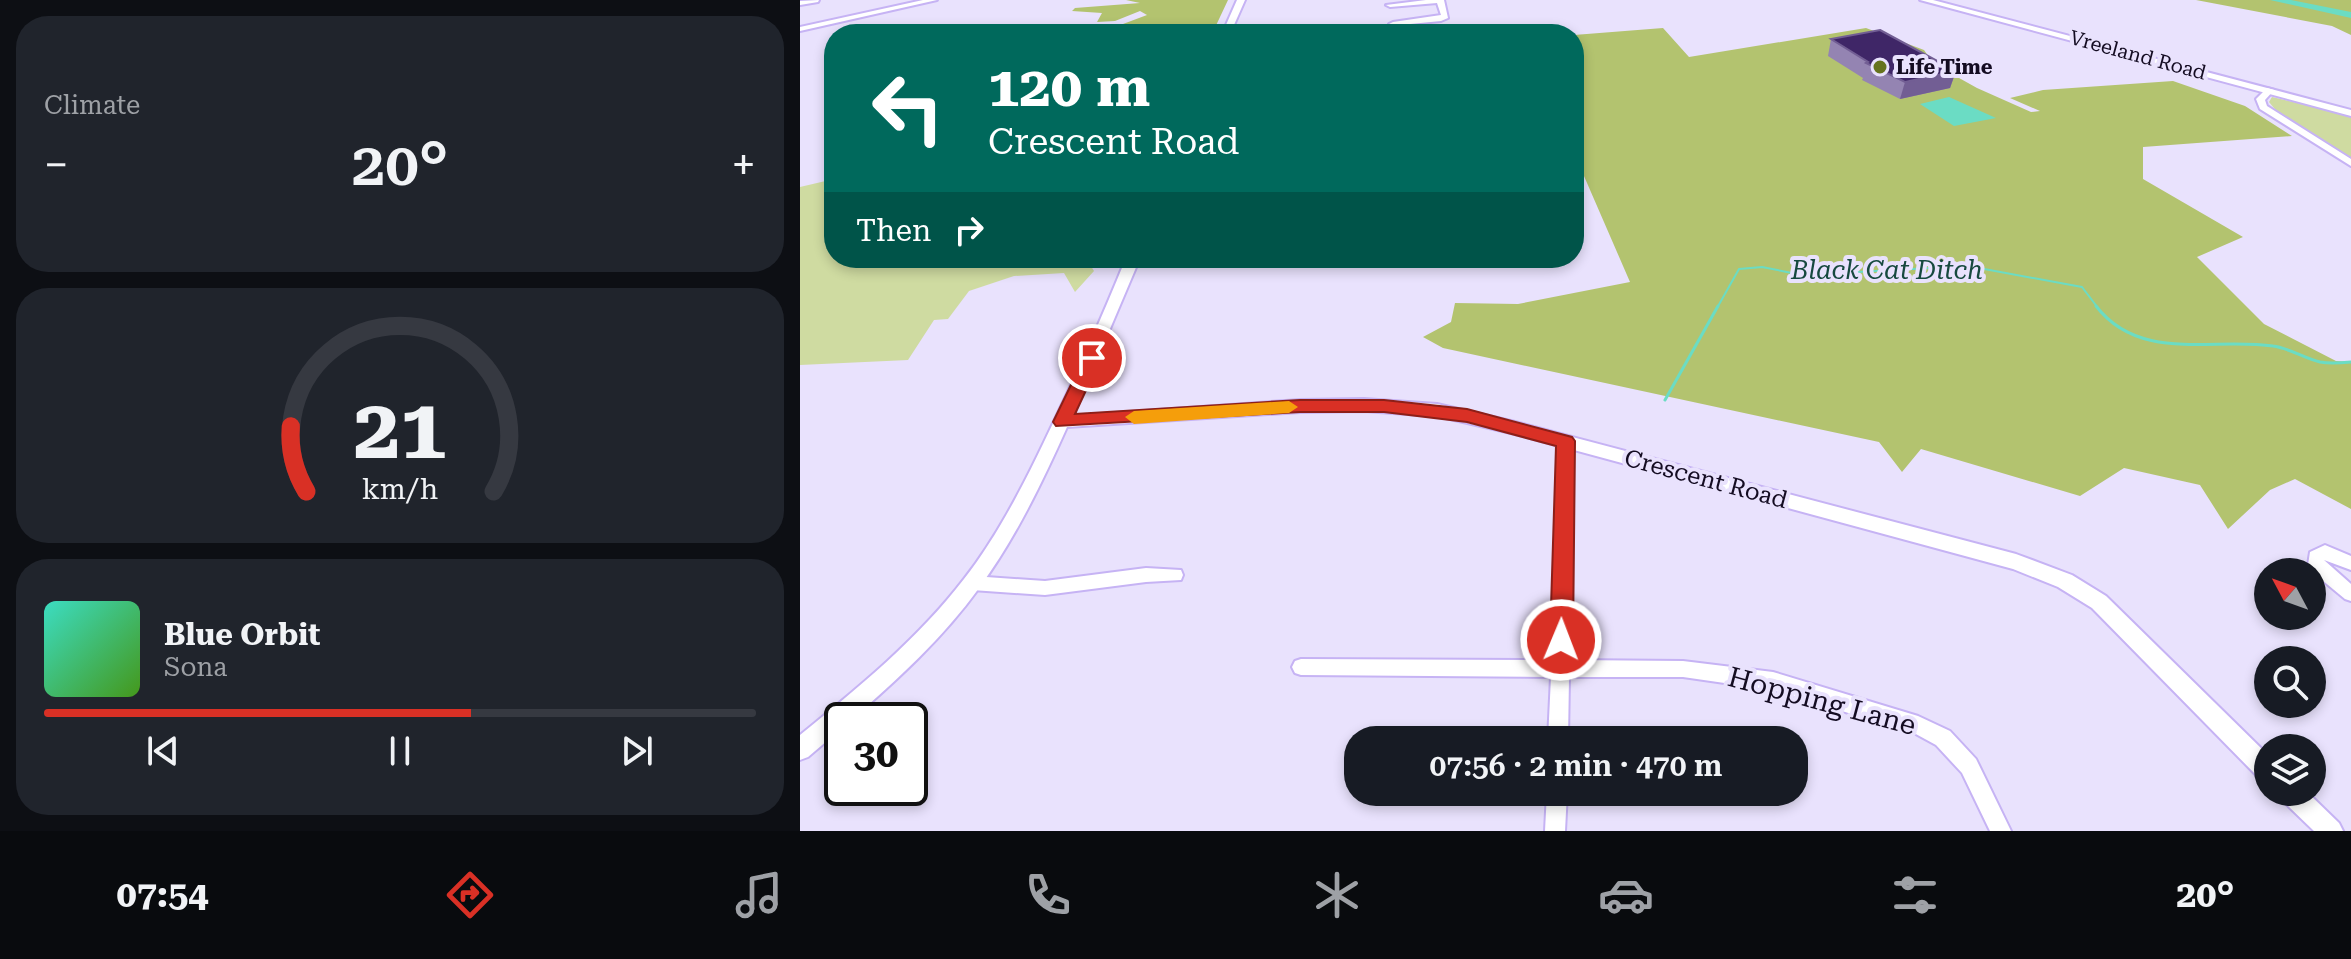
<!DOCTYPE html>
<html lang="en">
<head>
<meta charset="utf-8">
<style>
	body { margin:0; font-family:"Roboto Serif",serif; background:#20242c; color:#f1f3f6; height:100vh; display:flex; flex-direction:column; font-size:30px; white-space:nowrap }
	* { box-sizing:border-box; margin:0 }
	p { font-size:26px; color:#9ea1a6 }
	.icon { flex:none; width:44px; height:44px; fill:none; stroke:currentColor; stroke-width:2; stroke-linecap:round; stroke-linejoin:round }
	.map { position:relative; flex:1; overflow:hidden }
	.details { display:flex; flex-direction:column; gap:16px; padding:16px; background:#0d0f14; width:800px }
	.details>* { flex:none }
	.top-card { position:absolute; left:24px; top:24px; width:760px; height:244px; border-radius:32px; box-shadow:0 4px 12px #0003; background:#00695c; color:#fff; overflow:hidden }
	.needle { width:52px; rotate:311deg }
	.controls { position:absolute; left:1454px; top:558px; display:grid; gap:16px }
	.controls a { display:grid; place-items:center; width:72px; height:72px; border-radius:50%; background:#171b24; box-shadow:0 4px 12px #0003; font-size:40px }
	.speed { position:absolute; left:24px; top:702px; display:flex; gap:16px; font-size:40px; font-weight:700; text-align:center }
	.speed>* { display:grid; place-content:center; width:104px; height:104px; border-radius:50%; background:#171b24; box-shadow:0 4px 12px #0003; line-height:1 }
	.speed .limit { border:4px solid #111; border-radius:12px; background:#fff; color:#111 }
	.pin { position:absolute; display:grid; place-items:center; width:68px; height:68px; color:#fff; margin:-34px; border:4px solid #fff; border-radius:50%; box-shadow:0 2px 8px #0007 }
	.me { position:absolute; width:88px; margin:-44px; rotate:1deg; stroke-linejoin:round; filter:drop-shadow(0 0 6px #0008) }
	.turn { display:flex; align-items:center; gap:28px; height:168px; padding:0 32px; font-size:36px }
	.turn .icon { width:104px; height:104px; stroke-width:2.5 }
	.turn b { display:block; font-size:56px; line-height:68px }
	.then { display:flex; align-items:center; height:76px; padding:0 32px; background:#0003; gap:16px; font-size:30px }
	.big { font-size:60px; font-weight:600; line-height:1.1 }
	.details .widget { flex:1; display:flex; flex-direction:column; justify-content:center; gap:12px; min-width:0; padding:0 28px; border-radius:32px; background:#20242c }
	.details .dial { align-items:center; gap:0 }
	.dial svg { height:208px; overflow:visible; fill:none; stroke:#363941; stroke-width:7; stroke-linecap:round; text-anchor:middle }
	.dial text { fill:#f1f3f6; stroke:none }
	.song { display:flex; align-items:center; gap:24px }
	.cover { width:96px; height:96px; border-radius:12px; background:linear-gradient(135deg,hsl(170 70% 55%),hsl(100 70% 35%)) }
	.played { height:8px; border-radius:4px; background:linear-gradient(90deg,#d93025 60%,#363941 60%) }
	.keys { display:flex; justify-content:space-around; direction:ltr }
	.heat { display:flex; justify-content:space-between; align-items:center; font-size:44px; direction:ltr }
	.trip { position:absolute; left:544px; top:726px; width:464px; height:80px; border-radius:32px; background:#171b24; box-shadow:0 4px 12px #0003; font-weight:600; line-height:80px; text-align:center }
	.menu { display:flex; height:128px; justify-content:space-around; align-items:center; background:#090b0e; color:#9ea1a6 }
	.menu .icon { width:56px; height:56px }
	.menu .on { color:#d93025 }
	.menu b { font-size:36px; color:#f1f3f6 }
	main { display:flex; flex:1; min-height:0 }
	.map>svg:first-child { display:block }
</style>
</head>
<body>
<main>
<section class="details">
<div class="widget"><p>Climate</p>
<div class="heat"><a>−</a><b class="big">20°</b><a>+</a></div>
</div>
<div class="widget dial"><svg viewBox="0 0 100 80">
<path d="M14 69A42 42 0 1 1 86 69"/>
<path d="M14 69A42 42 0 0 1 8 44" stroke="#d93025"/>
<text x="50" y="56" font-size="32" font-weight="700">21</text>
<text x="50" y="72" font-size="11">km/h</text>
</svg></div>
<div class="widget">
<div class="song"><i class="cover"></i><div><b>Blue Orbit</b><p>Sona</p></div></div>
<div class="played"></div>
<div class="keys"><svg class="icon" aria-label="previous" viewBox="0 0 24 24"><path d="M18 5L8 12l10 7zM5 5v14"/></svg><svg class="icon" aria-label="pause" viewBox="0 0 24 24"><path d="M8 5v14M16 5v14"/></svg><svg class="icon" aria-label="next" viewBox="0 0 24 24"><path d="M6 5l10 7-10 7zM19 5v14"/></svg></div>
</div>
</section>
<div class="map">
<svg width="1551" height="831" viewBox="0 0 1551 831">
	<rect width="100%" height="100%" fill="#e9e2fd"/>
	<!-- green -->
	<path fill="#cfdba1" d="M1472,97L1551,116V158L1479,114L1469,102Z
		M34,179V258H286L294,271L275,292L264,273L214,276L169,291L148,319L134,320L108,360L0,365V187Z"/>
	<!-- forest -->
	<path fill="#b3c36f" d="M326,0H428L412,34H324L323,24L347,15L340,11L315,21L297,22L302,13L272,11L275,8L340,3Z
		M1396,0H1551V35L1532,26Z
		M863,28L889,57L1066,28L1124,50L1134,64L1177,88L1231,112L1240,111L1210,98L1243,90L1373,81L1445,106L1492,136L1343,147V179L1443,237L1397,257L1464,324L1536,361L1551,362V509L1495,479L1470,490L1428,529L1400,485L1324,468L1280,496L1121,449L1102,472L1079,442L643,348L623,337L651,322L655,303L718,304L830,282L774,153V35Z"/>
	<!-- water -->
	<path fill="#6bdcc4" d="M1149,97L1196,118L1154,126L1120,104Z"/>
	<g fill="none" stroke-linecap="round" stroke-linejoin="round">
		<!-- stream-far1 -->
		<path stroke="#6bdcc4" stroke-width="2" d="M917,308L939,269L962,267L1002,275L1168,266L1282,287L1298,308"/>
		<!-- stream -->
		<path stroke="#6bdcc4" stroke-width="3" d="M1296,306C1340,363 1413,337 1473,346C1489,348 1504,358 1520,362C1530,364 1541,363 1551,362
			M865,400L918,306"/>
		<!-- river -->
		<path fill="#6bdcc4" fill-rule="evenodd" d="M1470,0H1491L1551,12V18Z"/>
		<defs>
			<path id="minor" d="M19,0L18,2L0,5V1Z
				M123,0H137L0,31V27Z
				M626,0H644L648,18L641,21L590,26L589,24L593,22L641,15L637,3L590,7L586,5Z
				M1467,88L1474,90L1465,100L1467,106L1551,159V166L1460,109L1456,99Z
				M766,436L771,437L773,441L769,660L883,661L973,672L1118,716L1150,731L1176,759L1211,831H1190L1162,773L1136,745L1114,733L973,690L883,677H769L768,740H748L751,677L501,675L495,673L492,667L495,661L501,659L751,660L759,441L761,437Z
				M1525,545L1551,556V570L1524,560L1551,584V601L1545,599L1510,570L1508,565L1510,552Z
				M346,568L381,570L383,575L381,580L346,582L245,595L172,590L166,588L164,583L166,578L172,576L245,581Z
				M747,792H767L765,831H745Z"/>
			<path id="tertiary" d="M437,0H445L430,34H422Z
				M1120,0H1133L1551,110V116Z
				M326,258H340L273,416L500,400L564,399L637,404L715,422L1216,554L1272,575L1306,596L1468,755V782L1460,779L1292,608L1258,587L1213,569L715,434L637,416L564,411L500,412L267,427C242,483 215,539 179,588C143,638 97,680 51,720H42V728L8,757L0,760V735C58,688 118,639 164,579C196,538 221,490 244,442C273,382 301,320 326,258Z
				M1478,792H1507L1539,823L1543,831H1514L1482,800Z"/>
		</defs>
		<!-- minor casing -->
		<use href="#minor" stroke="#c6b3f4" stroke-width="4"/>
		<!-- tertiary casing -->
		<use href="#tertiary" stroke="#c6b3f4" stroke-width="4"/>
		<!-- minor -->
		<use href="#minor" fill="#fff" fill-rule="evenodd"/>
		<!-- tertiary -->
		<use href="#tertiary" fill="#fff" fill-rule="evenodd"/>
	</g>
	<!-- wall -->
	<path fill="#9484b2" d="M1031,39L1156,71L1150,88L1100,99L1062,80L1063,78L1028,56Z"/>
	<!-- shaded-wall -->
	<path fill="#725e94" d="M1156,71L1150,88L1100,99L1105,82Z"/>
	<!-- building -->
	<path fill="#3f2667" stroke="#725e94" stroke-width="2" d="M1080,30L1156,71L1105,82L1066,63L1068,62L1031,39Z"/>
	<!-- route -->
	<path fill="#d93025" stroke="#8d1f18" stroke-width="2" d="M292,352L301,358L275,414L500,400H584L667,409L772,437L775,441L773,640L770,647L761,650L753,647L750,640L756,446L667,422L584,412H500L256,426L253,422L284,358Z"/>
	<!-- slow -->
	<path fill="#f59e0b" d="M489,401L498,407L489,413L334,424L325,417L334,411Z"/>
	<!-- markers -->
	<circle fill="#66731e" stroke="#e9e2fd" stroke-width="3" cx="1080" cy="67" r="8"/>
	<g text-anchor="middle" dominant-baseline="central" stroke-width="8" stroke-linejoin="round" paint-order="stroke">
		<!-- far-street labels -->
		<g font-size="20" fill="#140c22" stroke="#e9e2fd">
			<text transform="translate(1338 55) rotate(15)">Vreeland Road</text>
		</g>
		<!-- far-poi labels -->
		<g font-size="20" font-weight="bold" fill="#140c22" stroke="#e9e2fd" text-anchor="start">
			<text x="1096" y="67">Life Time</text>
		</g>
		<!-- street labels -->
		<g font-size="24" fill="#140c22" stroke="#e9e2fd">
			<text transform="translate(906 479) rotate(15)">Crescent Road</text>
		</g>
		<!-- water labels -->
		<g font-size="26" font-style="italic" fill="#17493f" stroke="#e9e2fd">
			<text x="1087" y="270">Black Cat Ditch</text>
		</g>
		<!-- near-street labels -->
		<g font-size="28" fill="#140c22" stroke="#e9e2fd">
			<text transform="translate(1022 701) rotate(15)">Hopping Lane</text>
		</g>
	</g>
</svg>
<div class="controls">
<a><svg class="needle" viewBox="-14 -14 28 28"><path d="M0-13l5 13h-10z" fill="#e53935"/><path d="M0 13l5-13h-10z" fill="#9ea1a6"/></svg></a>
<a><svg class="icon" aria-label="search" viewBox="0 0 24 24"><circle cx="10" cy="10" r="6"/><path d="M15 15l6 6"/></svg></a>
<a><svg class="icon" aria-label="layers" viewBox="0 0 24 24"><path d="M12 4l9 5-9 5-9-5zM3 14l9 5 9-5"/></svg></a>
</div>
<div class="speed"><div class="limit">30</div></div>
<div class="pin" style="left:292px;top:358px;background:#d93025"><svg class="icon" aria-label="arrive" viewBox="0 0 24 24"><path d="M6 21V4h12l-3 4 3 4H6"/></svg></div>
<svg class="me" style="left:761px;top:640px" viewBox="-20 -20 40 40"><circle r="17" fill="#d93025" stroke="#fff" stroke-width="3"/><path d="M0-11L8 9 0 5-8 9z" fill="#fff"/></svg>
<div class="trip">07:56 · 2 min · 470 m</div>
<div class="top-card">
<div class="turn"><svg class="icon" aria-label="left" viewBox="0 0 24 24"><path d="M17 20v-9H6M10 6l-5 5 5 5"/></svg><div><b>120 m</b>Crescent Road</div></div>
<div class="then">Then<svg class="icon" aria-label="right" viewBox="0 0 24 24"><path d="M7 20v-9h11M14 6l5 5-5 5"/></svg></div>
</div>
</div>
</main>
<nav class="menu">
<b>07:54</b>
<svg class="icon on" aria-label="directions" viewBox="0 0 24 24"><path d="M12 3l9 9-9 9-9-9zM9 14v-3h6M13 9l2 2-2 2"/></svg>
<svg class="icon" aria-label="music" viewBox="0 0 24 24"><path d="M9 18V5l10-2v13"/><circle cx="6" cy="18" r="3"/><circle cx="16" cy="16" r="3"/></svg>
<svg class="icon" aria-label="phone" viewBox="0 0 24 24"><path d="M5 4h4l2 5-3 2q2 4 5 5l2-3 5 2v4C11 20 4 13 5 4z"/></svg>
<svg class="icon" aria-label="climate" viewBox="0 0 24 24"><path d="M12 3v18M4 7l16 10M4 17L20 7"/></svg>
<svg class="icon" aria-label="car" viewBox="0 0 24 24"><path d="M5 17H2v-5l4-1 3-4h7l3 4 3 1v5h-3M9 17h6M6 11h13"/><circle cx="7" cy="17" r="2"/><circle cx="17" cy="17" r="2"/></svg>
<svg class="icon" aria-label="filters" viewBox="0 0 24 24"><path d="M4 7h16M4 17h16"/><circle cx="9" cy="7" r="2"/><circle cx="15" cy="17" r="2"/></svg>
<b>20°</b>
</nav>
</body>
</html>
